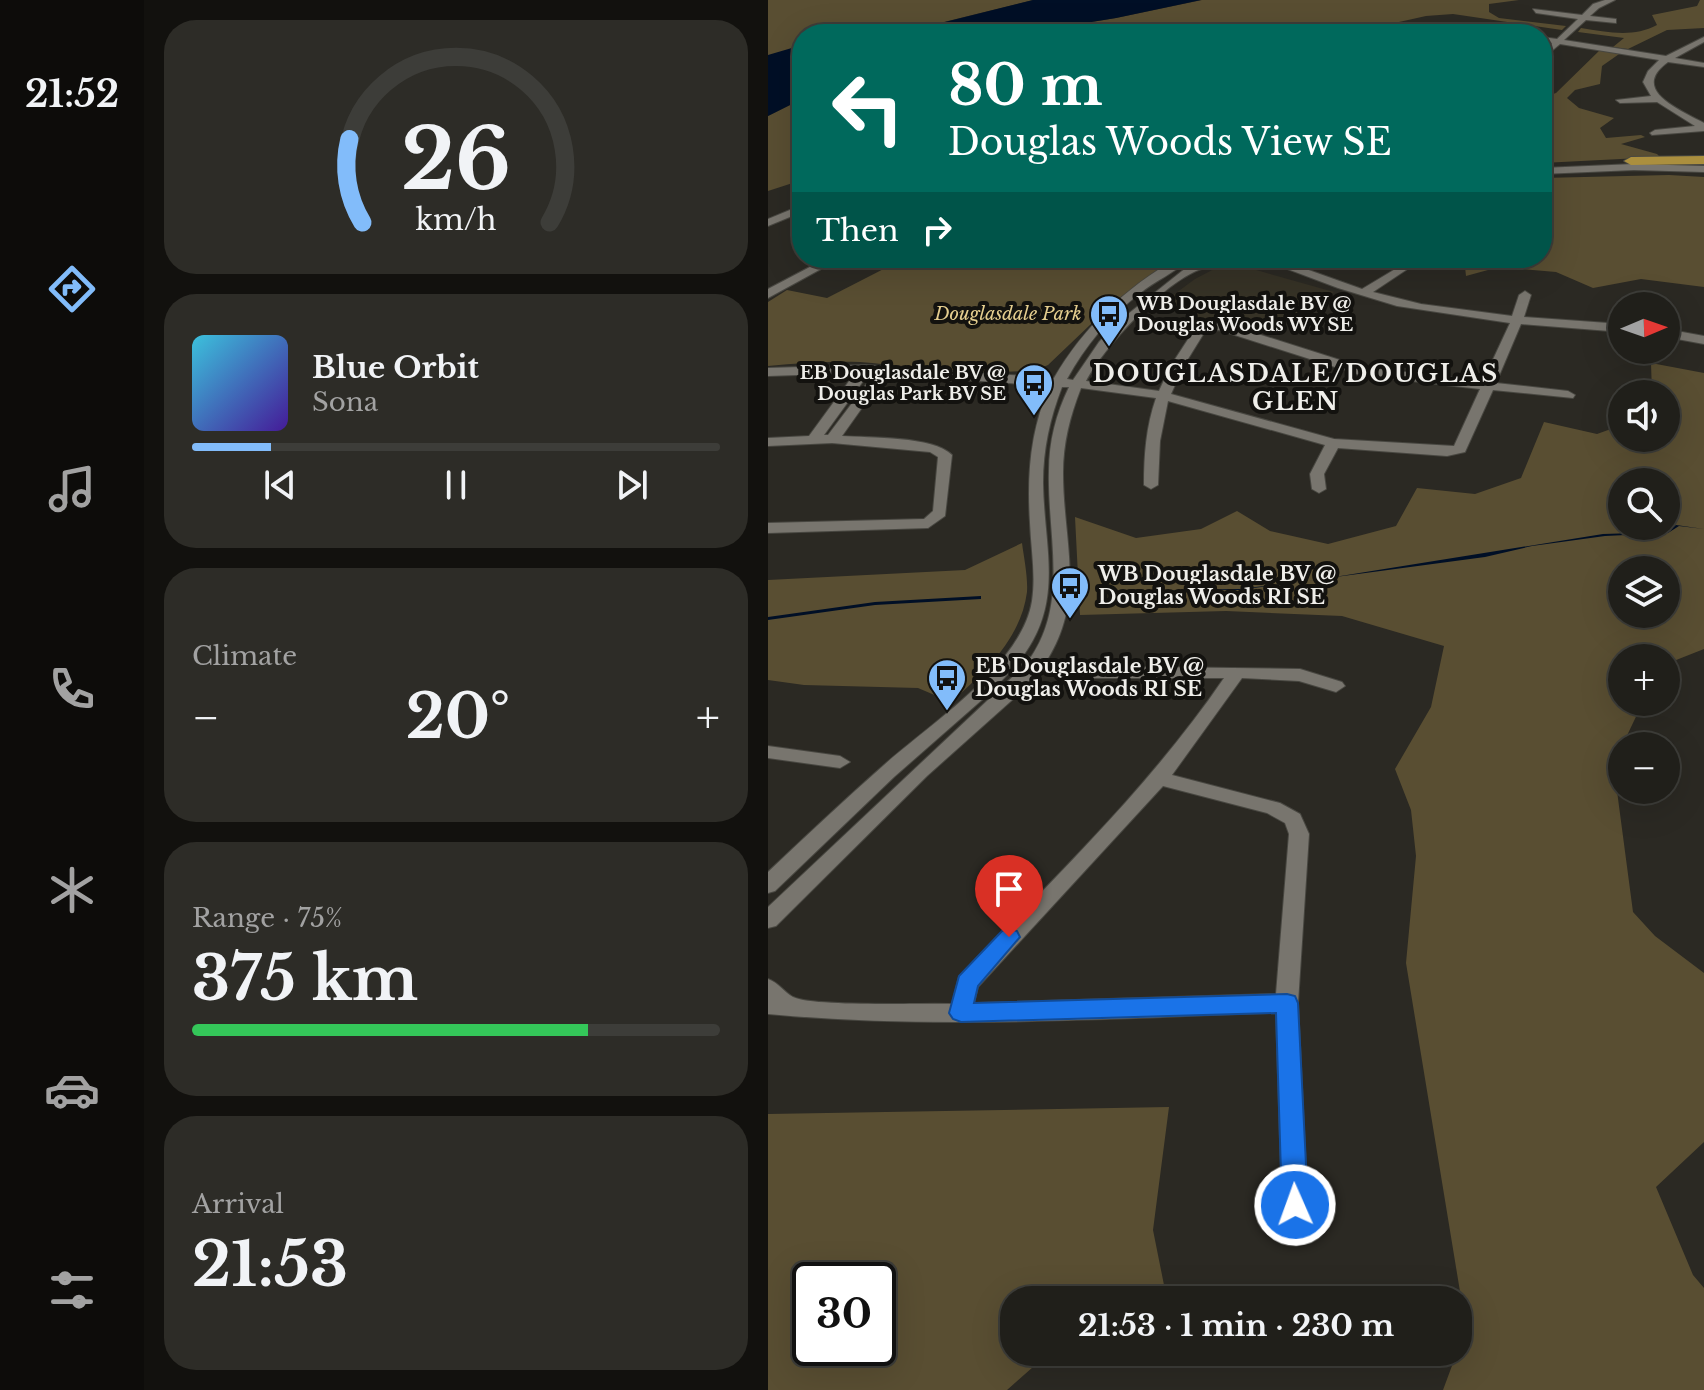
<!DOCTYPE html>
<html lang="en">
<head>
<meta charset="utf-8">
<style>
	body { margin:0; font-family:"Libre Baskerville",serif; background:#2d2c27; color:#f1f3f6; height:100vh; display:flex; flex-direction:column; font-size:30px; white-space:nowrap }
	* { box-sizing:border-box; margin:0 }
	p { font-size:26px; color:#a2a2a2 }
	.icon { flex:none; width:44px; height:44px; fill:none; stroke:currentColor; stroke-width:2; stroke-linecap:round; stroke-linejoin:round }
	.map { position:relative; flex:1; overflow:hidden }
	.details { display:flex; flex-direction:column; gap:20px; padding:20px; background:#12110e; width:624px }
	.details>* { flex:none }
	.top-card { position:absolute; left:24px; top:24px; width:760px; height:244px; border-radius:32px; box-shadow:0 8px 32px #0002,0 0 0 2px #3d3d39; background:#00695c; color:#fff; overflow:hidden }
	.needle { width:52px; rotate:88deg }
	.fabs { position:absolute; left:840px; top:292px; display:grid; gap:16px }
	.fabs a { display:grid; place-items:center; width:72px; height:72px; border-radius:50%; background:#201f1a; box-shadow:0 8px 32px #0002,0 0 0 2px #3d3d39; font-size:40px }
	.speed { position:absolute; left:24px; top:1262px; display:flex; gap:16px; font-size:40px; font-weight:700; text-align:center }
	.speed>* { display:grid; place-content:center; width:104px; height:104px; border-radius:50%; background:#201f1a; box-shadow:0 8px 32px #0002,0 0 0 2px #3d3d39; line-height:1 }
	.speed .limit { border:4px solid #111; border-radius:12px; background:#fff; color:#111 }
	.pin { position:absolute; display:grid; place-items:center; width:68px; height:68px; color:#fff; margin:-82px -34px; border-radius:50% 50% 50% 0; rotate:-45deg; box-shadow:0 0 8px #0007 }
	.pin .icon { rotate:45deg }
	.me { position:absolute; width:88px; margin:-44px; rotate:358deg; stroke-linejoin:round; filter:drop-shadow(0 0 6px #0008) }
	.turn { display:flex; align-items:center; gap:28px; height:168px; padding:0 24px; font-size:36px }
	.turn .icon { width:104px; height:104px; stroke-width:2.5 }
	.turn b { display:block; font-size:56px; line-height:68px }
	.then { display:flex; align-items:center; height:76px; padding:0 24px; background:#0003; gap:16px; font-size:30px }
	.big { font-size:60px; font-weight:800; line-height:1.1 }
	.details .tile { flex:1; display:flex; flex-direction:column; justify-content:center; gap:12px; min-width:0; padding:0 28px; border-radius:32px; background:#2d2c27 }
	.details .dial { align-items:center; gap:0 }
	.dial svg { height:208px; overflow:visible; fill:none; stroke:#3d3d39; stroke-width:7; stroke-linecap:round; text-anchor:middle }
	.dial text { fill:#f1f3f6; stroke:none }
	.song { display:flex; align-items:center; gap:24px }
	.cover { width:96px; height:96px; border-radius:12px; background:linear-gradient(135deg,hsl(190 70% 55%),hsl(260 70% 35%)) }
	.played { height:8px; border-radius:4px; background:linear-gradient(90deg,#82bcfa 15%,#3d3d39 15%) }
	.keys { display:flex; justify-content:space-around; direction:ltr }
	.heat { display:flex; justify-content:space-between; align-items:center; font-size:44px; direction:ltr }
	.charge { height:12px; border-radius:6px; background:linear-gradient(90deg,#34c759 75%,#3d3d39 0) }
	.trip { position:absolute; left:232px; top:1286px; width:472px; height:80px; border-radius:32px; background:#201f1a; box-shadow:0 8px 32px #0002,0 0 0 2px #3d3d39; font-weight:800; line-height:80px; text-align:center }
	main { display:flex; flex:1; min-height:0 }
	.dock { display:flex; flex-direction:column; width:144px; justify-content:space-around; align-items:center; background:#0d0c0a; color:#a2a2a2 }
	.dock .icon { width:56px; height:56px }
	.dock .selected { color:#82bcfa }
	.dock b { font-size:36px; color:#f1f3f6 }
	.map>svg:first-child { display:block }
</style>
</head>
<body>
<main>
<nav class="dock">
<b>21:52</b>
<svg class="icon selected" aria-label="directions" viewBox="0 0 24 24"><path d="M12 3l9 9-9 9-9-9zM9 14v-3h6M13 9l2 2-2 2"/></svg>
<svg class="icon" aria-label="music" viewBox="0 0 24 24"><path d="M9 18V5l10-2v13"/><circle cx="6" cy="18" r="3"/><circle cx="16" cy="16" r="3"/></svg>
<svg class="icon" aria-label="phone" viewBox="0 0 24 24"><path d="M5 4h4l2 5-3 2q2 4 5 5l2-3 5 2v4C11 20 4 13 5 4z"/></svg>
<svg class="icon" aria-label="climate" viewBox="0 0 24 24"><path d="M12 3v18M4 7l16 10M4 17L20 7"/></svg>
<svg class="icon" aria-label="car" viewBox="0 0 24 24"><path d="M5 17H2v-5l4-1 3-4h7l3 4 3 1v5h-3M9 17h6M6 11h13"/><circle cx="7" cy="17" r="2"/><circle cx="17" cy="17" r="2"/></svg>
<svg class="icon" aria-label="filters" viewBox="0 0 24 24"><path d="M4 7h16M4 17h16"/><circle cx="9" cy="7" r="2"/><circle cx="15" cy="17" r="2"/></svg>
</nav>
<section class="details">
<div class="tile dial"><svg viewBox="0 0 100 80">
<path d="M14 69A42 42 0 1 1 86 69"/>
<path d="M14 69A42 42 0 0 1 9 37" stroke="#82bcfa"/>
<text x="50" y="56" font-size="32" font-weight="700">26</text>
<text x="50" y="72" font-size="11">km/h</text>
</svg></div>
<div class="tile">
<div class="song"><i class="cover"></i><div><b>Blue Orbit</b><p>Sona</p></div></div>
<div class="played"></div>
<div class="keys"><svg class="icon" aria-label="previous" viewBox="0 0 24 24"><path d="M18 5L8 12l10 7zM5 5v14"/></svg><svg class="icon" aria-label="pause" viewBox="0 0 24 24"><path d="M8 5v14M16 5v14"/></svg><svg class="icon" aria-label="next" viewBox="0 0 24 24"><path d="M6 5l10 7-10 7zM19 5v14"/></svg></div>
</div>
<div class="tile"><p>Climate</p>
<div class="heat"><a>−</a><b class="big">20°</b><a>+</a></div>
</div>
<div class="tile"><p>Range · 75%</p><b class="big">375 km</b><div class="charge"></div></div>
<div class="tile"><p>Arrival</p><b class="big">21:53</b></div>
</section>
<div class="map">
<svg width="936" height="1390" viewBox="0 0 936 1390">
	<rect width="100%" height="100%" fill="#2b2923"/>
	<!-- built -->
	<path fill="#363226" d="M467,264L566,292L497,333L460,318L432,319L393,304L427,279L450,267Z"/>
	<!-- green -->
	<path fill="#594e32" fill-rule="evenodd" d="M0,0H265L176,22L104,34H34V51L0,60Z
		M434,0H751L721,4V12L731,18L798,26L794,30L685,14L658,16L577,34H250L348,18Z
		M932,0H936V28L899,30L860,49L845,47L856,38L810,32L813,28C839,32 865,38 889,25L884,15L929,6Z
		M833,49L854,52L834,66L832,84L807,90L799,98L811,108L846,118L832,128L838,138L873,135L877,137L853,144L889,154L892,157L774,163V98L788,93Z
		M34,99V180L0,191V116Z
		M901,175L936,177V287L873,279L825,288L788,272L731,267L698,276L696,258H774V178Z
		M137,258H380L398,264L345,303L280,365C247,381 134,365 92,362C61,361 31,363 0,366V302L19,290L59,298Z
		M883,363L936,373V649L898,664V658H854V702H875L854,746L849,791L865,912L887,936L936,973V1142L888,1187L925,1275L936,1288V1390H675L698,1328L638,963L648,856L643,810L627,769L663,707L676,646L574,616L458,611L312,615L307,517L368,538L433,529L469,511L502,531L560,544L628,526L649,488L707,494L753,478L776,422L829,434L854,425V438H898V394H884ZM854,482H898V526H854ZM854,570H898V614H854Z
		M254,543C256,558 260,577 259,592C253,639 216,673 183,702L150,688L36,685L0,680V580L197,570Z
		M401,1107L385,1230L399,1300H246V1352H282L239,1390H0V1114ZM110,1280V1348H42V1280Z"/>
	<!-- water -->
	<path fill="#000f26" d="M265,0H433L348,18L249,34H90L169,24Z
		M34,45V99L0,116V55Z
		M908,525L936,529L911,526L900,533L837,536L764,546L717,557L471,590L339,591L472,589L554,579L835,534L899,532Z
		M213,596V599L107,605L0,620V617L107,602Z"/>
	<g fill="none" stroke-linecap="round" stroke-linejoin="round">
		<defs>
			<path id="minor" d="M837,0H847L831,8L822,16L848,19V23L818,20L796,40L898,56L936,37V42L907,58L936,63V67L900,62C861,90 912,110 936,123V131L884,135L882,133L887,130L927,126L889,102L852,103L848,100L883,96L875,82L880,71L891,60L792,44L774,59V53L784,43L774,41V37L789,39L810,19L768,13L765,9L814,15L825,4Z
				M693,24L736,32L740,34L693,28L649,34Z
				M866,164L936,166V172L866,170L774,174V168Z
				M34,205V212L0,226V219Z
				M59,258H73L0,298V289Z
				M409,258H423C408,272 387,281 371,294C341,317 317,346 299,379L305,380L331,342L350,322L414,271L433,258H479L483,261C469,270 445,264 428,271C391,288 337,346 318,381L391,391L402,367L428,327L452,322L594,367L715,381L742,323L629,306L570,288L490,258H507L594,289L634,265L640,268L638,270L605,292L653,304L744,316L751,295L757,291L763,295L756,317L854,324V332L753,324L728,383L800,391L807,395L805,398L725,390L697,452L679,456L570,448L556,474L558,489L551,493L544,489L542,474L557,445L400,401L392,441L390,485L383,489L376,485C376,455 378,427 388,398L313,388C302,416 295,443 295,473C295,541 318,598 279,660L310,666L532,669L574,682L577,686L568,692L531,681L474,678L404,775L512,803L532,814L541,834L530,1003L541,1234L537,1243L528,1246L519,1243L515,1234L508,1013C339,1018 169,1030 0,1014V979C11,983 16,992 25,997C45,1007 155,1003 184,1004L191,977C284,880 381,788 456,678H310L272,670L253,692L159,776L8,926L0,928V907L256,666L250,663L224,691L126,777L7,891L0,893V872C38,836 76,800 116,765C162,724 254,665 264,601C268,575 263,549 262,523C259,475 262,430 282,386L118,374L74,436C102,438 165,436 184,455L177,516L160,528L0,533V523L156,519L165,511L170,457L162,452L64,443L0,446V438L41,436L87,373L0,376V368L97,365L286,378C316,326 358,288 409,258ZM451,330L592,375L712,389L686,446L566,439L403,394L415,367L436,333ZM101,373L106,374L60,435H56ZM294,387H301C288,414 281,441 281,471C279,534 301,601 263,657L255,656C296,600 276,547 275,483C275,449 282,418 294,387ZM395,786L499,813L517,823L521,834L508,994L206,1003L210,987Z
				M898,329L936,336V344L898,337Z
				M0,746L72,756L82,762L72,768L0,758Z"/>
			<path id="highway" d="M936,156V164L863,165L856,161L863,157Z"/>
		</defs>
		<!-- minor casing -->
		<use href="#minor" stroke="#484741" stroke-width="2"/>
		<!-- highway casing -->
		<use href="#highway" stroke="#484741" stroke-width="2"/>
		<!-- minor -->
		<use href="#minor" fill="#78756e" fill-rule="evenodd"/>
		<!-- highway -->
		<use href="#highway" fill="#ab8f3e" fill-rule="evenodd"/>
	</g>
	<!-- route -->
	<path fill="#1a73e8" stroke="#114b97" stroke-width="2" d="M241,929L249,931L252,937L210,986L206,1003L519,994L527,996L530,1003L540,1205L536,1213L527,1217L518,1213L514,1205L508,1013L193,1022L185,1019L181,1013L191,976L234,931Z"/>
	<!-- icons -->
	<defs>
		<symbol id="bus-pin" viewBox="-11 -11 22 30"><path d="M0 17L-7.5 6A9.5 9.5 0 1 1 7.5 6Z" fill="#82bcfa" stroke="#13120f"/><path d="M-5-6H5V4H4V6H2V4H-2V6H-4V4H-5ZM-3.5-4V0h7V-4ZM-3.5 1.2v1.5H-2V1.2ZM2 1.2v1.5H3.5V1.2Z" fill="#111"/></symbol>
	</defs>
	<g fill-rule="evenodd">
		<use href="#bus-pin" x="319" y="292" width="44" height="60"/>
		<use href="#bus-pin" x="244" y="361" width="44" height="60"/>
		<use href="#bus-pin" x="280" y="564" width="44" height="60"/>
		<use href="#bus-pin" x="157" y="656" width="44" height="60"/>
	</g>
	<g text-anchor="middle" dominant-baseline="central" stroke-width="8" stroke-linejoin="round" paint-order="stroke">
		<!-- far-poi labels -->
		<g font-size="18" font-weight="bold" fill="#efeeea" stroke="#13120f" text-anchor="start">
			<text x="369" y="304">WB Douglasdale BV @<tspan x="369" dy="21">Douglas Woods WY SE</tspan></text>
			<text x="238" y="373" text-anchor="end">EB Douglasdale BV @<tspan x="238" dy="21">Douglas Park BV SE</tspan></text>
		</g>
		<!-- far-park labels -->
		<g font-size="18" font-style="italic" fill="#e5ce8f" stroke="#13120f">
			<text x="240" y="314">Douglasdale Park</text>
		</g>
		<!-- poi labels -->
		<g font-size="20" font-weight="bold" fill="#efeeea" stroke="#13120f" text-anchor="start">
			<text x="330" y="574">WB Douglasdale BV @<tspan x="330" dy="23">Douglas Woods RI SE</tspan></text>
			<text x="207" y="666">EB Douglasdale BV @<tspan x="207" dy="23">Douglas Woods RI SE</tspan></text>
		</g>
		<!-- far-district labels -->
		<g font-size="24" font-weight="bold" letter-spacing="2" fill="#efeeea" stroke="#13120f">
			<text x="528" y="373">DOUGLASDALE/DOUGLAS<tspan x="528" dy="28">GLEN</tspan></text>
		</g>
	</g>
</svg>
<div class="fabs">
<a><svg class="needle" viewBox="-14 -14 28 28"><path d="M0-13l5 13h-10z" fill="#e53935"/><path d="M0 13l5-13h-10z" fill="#a2a2a2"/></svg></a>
<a><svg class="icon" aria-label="sound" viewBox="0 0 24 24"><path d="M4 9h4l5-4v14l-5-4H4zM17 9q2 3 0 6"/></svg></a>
<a><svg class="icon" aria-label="search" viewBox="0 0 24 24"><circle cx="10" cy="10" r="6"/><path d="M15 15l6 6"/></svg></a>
<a><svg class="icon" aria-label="layers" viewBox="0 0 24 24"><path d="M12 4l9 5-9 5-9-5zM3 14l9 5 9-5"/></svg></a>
<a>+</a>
<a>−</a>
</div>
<div class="speed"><div class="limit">30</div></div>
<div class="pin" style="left:241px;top:937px;background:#d93025"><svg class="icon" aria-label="arrive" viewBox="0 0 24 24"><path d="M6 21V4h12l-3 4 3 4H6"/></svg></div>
<svg class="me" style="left:527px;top:1205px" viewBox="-20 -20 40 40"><circle r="17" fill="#1a73e8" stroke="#fff" stroke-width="3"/><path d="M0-11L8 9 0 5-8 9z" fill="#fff"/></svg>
<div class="trip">21:53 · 1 min · 230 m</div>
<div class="top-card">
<div class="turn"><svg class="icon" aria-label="left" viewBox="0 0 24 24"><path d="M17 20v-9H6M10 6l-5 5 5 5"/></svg><div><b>80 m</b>Douglas Woods View SE</div></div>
<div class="then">Then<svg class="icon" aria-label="right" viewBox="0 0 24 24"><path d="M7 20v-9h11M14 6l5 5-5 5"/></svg></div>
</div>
</div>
</main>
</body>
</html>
